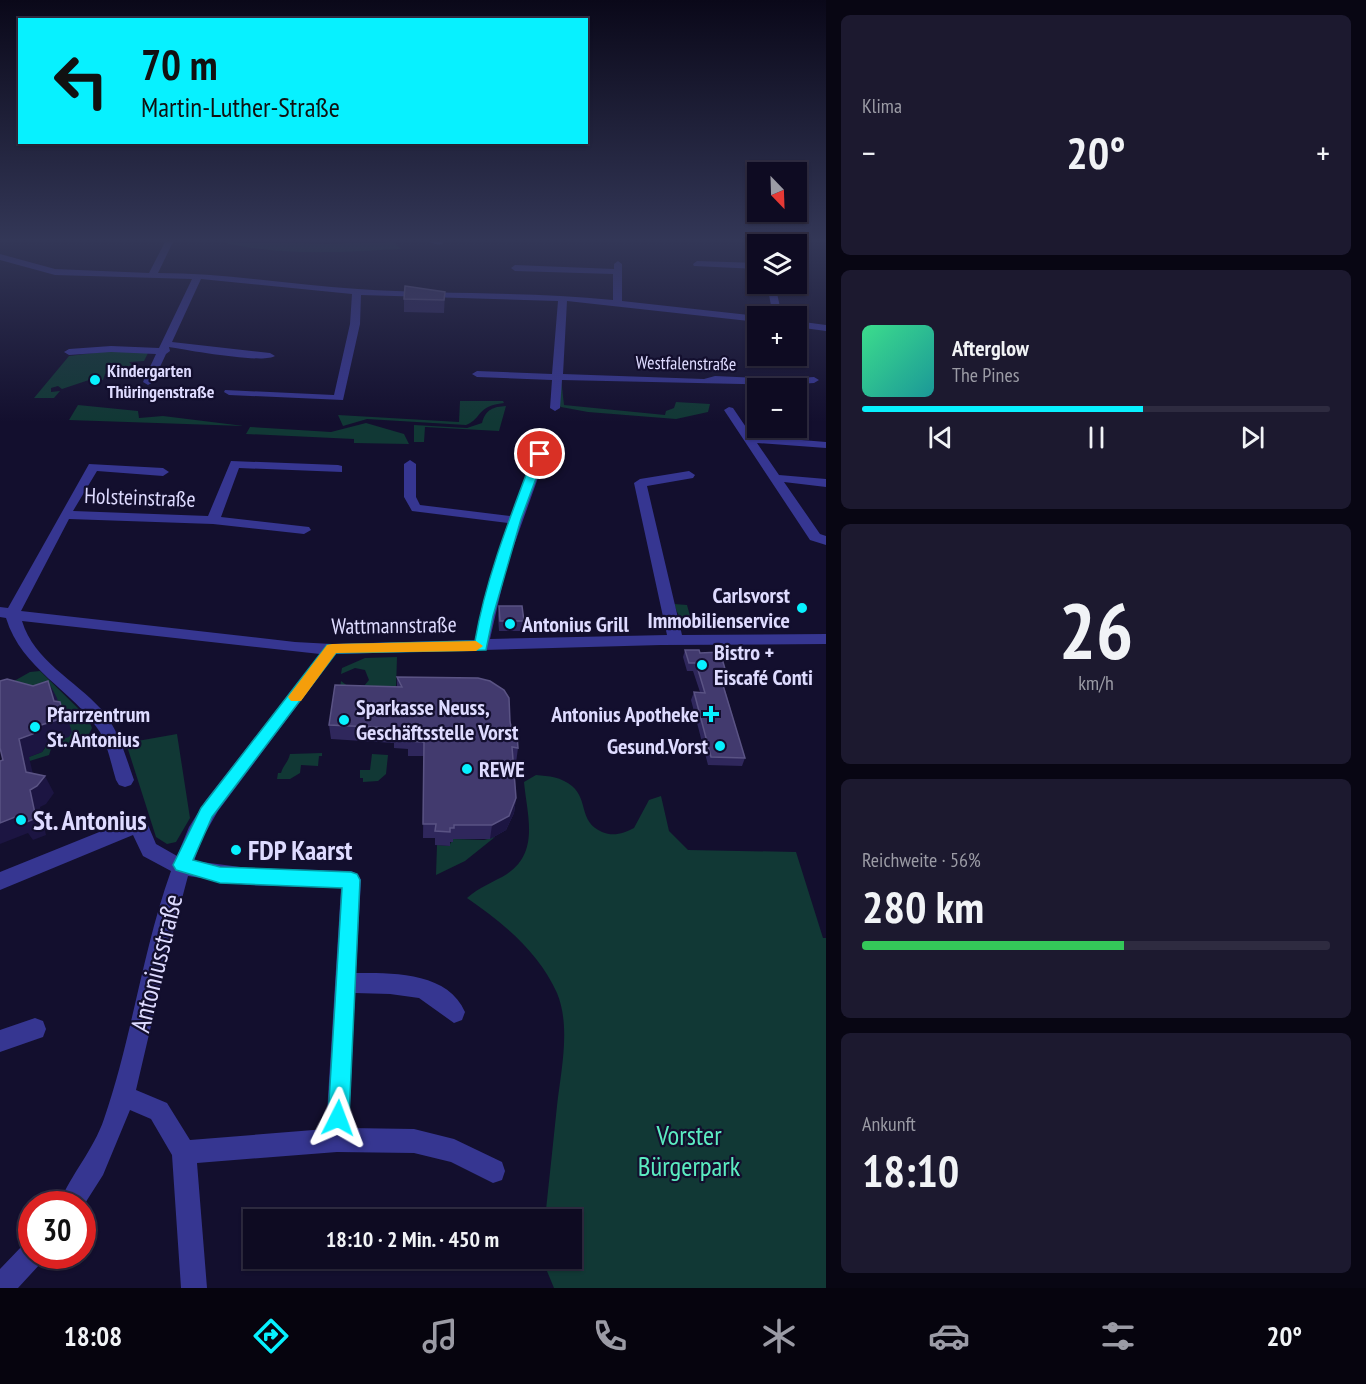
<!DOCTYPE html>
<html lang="de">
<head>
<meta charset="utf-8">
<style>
	body { margin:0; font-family:"PT Sans Narrow",sans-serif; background:#1c192f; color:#f1f3f6; height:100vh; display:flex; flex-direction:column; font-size:22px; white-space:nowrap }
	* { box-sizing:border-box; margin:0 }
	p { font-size:20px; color:#9b9ba5 }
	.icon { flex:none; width:33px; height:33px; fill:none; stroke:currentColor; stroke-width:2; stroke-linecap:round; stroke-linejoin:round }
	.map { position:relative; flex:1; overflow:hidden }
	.details { display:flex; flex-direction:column; gap:15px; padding:15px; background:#080613; width:540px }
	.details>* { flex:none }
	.top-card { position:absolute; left:18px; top:18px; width:570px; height:126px; border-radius:0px; box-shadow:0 2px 4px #0004,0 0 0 2px #2e2b40; background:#07f1ff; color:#111; overflow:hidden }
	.needle { width:39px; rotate:157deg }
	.tools { position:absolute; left:747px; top:162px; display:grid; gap:12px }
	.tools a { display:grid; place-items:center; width:60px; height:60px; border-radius:0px; background:#0e0b22; box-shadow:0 2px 4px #0004,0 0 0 2px #2e2b40; font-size:30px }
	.speed { position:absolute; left:18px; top:1191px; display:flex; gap:12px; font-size:30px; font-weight:700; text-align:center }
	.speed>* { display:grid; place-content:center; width:78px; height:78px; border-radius:50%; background:#0e0b22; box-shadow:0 2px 4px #0004,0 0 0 2px #2e2b40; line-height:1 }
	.speed .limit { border:9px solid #d22; background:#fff; color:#111 }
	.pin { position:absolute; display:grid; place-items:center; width:51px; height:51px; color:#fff; margin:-26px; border:3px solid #fff; border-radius:50%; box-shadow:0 2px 6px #0007 }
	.me { position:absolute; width:66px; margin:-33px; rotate:3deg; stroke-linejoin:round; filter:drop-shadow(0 0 4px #0008) }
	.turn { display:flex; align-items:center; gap:21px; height:126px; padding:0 24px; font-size:27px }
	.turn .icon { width:78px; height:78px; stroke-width:2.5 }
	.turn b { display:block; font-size:42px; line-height:51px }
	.big { font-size:45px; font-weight:700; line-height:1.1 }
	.details .card { flex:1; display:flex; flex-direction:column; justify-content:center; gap:9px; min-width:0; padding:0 21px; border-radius:9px; background:#1c192f }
	.details .dial { align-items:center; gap:0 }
	.dial b { font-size:78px; line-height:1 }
	.song { display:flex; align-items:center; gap:18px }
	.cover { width:72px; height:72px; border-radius:9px; background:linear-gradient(135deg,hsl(150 70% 55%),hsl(180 70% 35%)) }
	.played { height:6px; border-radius:3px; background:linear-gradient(90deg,#07f1ff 60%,#2e2b40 60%) }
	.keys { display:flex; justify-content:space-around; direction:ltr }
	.heat { display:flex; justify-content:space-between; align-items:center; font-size:33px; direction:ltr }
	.charge { height:9px; border-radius:4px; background:linear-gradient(90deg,#34c759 56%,#2e2b40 0) }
	.trip { position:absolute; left:243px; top:1209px; width:339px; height:60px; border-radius:0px; background:#0e0b22; box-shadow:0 2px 4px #0004,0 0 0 2px #2e2b40; font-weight:700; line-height:60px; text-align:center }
	.menu { display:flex; height:96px; justify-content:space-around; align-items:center; background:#06040e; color:#9b9ba5 }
	.menu .icon { width:42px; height:42px }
	.menu .selected { color:#07f1ff }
	.menu b { font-size:27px; color:#f1f3f6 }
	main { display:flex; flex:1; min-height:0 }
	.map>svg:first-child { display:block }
</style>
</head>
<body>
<main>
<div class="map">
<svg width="826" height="1288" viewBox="0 0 826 1288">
	<rect width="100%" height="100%" fill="#130f2e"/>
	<!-- green -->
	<path fill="#113835" d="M222,242L328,244L394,242L401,249C343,252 280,257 222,242Z
		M110,351L148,353L144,361L129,362L132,365L105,374L103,380H89L62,389L58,386L51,388V392L60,391L54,398H34L69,356Z
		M561,378L564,405L665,415L666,411L674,408L676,402L710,404L708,412L676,419L588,412L561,407L558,405Z
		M460,401H503L504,403C476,406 483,418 466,425L367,419L343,426L338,415L459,422Z
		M78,405L138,411L139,418L163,416L244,426L69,420Z
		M506,406L499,431L425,427L424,442H414V425L467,428L482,423C486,409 493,407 506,406Z
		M366,423L404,434L409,444L354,443V439L246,434L250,427L331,432Z
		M674,604L687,605L690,616L714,617L715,619L727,618L725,629C698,629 684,634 674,604Z
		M397,657L396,688L339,693L341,681L349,687L364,686L369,680L365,670L355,668L341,674L342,668L365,658Z
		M40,671L88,718L92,728L88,736L51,749L49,755L20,764L13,763L42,752L45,748L0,689L30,672Z
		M177,734L190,818L176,842L167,844L156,837L126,743Z
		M322,753V756H319L318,766L301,765L300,773L290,779H277L278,773H281C283,765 288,763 290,754Z
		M372,754L388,755L386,774L378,781L363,782V778H360V770H370Z
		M536,775C549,776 561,777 572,786C589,801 578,821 602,832C614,837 624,833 634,828L649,800L661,796L669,831L688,850L796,852L823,938H826V1288H554L542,1259L572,1258V1220L545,1219C549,1182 553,1144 557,1106C561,1070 571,1027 557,993C539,952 502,922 467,898C479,887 494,882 507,874C540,852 527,815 524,782Z
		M495,837L465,861L436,875L437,845L449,846L453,839L484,840Z"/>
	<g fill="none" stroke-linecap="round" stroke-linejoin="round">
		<!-- minor -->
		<path fill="#363691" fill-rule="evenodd" d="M165,242H173L158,273C225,273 291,285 358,289C443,295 528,291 613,300V274L515,271L511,268L515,265L614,269V264L618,261L622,264V301L758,316V322L567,301L563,374L704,379L715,376L784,379L814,377L819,380L814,383L784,385L562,380L560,408L555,411L550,408L552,380L477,377L472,374L477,371L552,374L558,301L361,295L360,324L343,400L229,395L224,392L225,390L334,395L350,324L352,294L201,279L172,342L270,353L275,356C264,364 187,350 169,347L170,351L166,354L153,382L148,385L143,382L156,354L111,352L69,355L64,352L69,349L111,346L159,348L192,279L55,275L0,260V254L55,269L149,273Z
			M429,242H442L443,243L439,245Z
			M697,261L758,263V269L694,266L693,264Z
			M767,284H775L782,316H773Z
			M796,321L826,325V331L796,327Z
			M729,407L733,408L752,436L826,442V448L757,443L779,475L826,479V487L784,482L820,534L826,536V545L810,540L724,410Z
			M548,430L554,433L507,565L490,639L667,635L634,483L640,479L689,471L695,475L693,478L647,486L682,635L826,634V644L661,645L336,654L218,811L203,837L194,861L248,868L351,871L358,874L361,880L356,973C393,973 448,972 465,1012L462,1020L454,1023L419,998L390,994L355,993L349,1128L414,1129L454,1139L502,1162L505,1171L502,1180L493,1183L451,1162L414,1153L337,1152L197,1163L207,1288H181L172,1155L151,1119L130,1110L103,1175L82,1208V1204H59C71,1174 93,1151 104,1119C132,1038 142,952 171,871L143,856L133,835L0,890V872L139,816L145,818L156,844L177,856L189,827L206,800L320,654L22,621C34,661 75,680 101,709C119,730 125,755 134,780L131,785L125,787L119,785L116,780C111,764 108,746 100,732C72,689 22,670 6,618L0,617V607L8,608L89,464L163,468L169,472L163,476L97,471L73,511L208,516L231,461L338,465L342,466V472L239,468L221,517L309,527L311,530L304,534L213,524L69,519L21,611L295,642L332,644L475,640L486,592L508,523L412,511L404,497V464L410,460L416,464V497L420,505L511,516L542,433ZM188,876L248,885L341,888L326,1129L190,1140L167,1103L136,1090L172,936Z
			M35,1018L43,1021L46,1029L43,1037L0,1052V1030Z
			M32,1241V1256H44L41,1263L18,1288H0V1269L23,1245Z"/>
	</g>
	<!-- wall -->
	<path fill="#2f275c" d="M445,292L444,313L404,312V299Z
		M499,606L524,621L522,631H499L498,616Z
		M685,650L700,653L726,672L723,680H722L745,758L742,766L708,765L691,700L694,692H700L693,671H687L683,657Z
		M397,677L510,722L513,735L518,748L516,763L514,762L516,798L514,813L506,830L490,839H453V842H450V846L435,845V838H423L424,756H408V749L394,748V743L331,739L329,725L397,687Z"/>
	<!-- shaded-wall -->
	<path fill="#1c1542" d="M48,681L57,698L62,716L60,702L68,720L72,732L69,737L47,744L42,752L29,757L36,787L45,776L54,793L46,804L40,807L46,835L33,840L28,833L0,844V823L26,772L19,739L54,701Z
		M516,798L514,813L506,830L490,839L492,825Z"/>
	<!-- building -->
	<path fill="#423a6e" stroke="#5a5384" stroke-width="1.5" d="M405,286L445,292L444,300L404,299Z
		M499,606H522L524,621H500Z
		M685,650H699L700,653L720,652L726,672H719L745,758L711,757L694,692L705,693L696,663H689Z
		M397,677L478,678L490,681L504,690L509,698L510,722L513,735H517L518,748L512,747L516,798L509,816L492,825H454V828H450V832L435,831L436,824H423L424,742L408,741V734H394V728L329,725L335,685L402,687Z
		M7,679L33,686L48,681L54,701L60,702L63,714L60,719L38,726L33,734L19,739L26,772L45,776L37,786L30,790L36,818L22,824L20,815L0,823V761L3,760L0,748V681Z"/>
	<!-- sky -->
	<linearGradient id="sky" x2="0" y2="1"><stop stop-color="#0a0819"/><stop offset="0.57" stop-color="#333757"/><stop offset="1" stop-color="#333757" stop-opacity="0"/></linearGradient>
	<rect width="826" height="422" fill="url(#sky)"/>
	<!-- route -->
	<path fill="#07f1ff" stroke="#059da6" stroke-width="1.5" d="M540,451L545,454L521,519L493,616L486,650L336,653L212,817L193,860L220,867L351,872L357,874L360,880L349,1118L346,1125L338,1128L331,1125L328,1118L342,888L220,883L176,870L173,865L201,808L327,645L475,641C486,577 511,515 534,454Z"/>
	<!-- slow -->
	<path fill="#f59e0b" d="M476,641L483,646L476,651L336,653L301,701H291L288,697L327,645L332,644Z"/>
	<!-- markers -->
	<g fill="#07f1ff" stroke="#130f2e" stroke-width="2">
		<circle cx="95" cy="380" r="6"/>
		<circle cx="802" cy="608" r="6"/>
		<circle cx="510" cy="624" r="6"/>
		<circle cx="702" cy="665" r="6"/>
		<path d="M708 705h6v6h6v6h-6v6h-6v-6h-6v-6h6z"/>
		<circle cx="344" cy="720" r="6"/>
		<circle cx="35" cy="727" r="6"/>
		<circle cx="720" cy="746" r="6"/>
		<circle cx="467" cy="769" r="6"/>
		<circle cx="21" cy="820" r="6"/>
		<circle cx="236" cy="850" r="6"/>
	</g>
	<g text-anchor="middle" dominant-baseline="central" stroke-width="4.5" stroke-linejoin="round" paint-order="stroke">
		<!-- far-street labels -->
		<g font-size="18" fill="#dedbff" stroke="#130f2e">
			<text transform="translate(686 363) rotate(1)">Westfalenstraße</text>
		</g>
		<!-- far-poi labels -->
		<g font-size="18" font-weight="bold" fill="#dedbff" stroke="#130f2e" text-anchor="start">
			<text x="107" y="370">Kindergarten<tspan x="107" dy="21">Thüringenstraße</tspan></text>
		</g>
		<!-- street labels -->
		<g font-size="22" fill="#dedbff" stroke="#130f2e">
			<text transform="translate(140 497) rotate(2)">Holsteinstraße</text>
			<text transform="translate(394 625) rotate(-1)">Wattmannstraße</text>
		</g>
		<!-- poi labels -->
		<g font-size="22" font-weight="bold" fill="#dedbff" stroke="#130f2e" text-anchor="start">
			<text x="790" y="595" text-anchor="end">Carlsvorst<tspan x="790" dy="25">Immobilienservice</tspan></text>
			<text x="522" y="624">Antonius Grill</text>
			<text x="714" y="652">Bistro +<tspan x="714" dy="25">Eiscafé Conti</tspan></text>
			<text x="356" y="707">Sparkasse Neuss,<tspan x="356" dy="25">Geschäftsstelle Vorst</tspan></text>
			<text x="47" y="714">Pfarrzentrum<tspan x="47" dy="25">St. Antonius</tspan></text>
			<text x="699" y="714" text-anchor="end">Antonius Apotheke</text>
			<text x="708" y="746" text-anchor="end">Gesund.Vorst</text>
			<text x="479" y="769">REWE</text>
		</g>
		<!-- near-poi labels -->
		<g font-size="27" font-weight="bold" fill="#dedbff" stroke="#130f2e" text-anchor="start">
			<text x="33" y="820">St. Antonius</text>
			<text x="248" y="850">FDP Kaarst</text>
		</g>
		<!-- near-street labels -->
		<g font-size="27" fill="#dedbff" stroke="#130f2e">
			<text transform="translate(156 963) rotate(-76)">Antoniusstraße</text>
		</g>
		<!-- near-park labels -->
		<g font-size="27" fill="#5becc1" stroke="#130f2e">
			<text x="689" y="1135">Vorster<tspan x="689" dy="31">Bürgerpark</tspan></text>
		</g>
	</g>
</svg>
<div class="tools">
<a><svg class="needle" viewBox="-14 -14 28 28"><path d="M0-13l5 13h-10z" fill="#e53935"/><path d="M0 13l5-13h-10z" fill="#9b9ba5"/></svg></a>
<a><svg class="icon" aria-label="layers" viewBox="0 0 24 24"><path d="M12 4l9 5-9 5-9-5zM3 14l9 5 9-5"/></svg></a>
<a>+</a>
<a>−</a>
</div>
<div class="speed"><div class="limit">30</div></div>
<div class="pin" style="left:540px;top:454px;background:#d93025"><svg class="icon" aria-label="arrive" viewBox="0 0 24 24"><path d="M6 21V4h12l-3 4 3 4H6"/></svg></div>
<svg class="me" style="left:338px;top:1118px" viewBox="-20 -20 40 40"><path d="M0-17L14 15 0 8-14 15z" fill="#07f1ff" stroke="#fff" stroke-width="4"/></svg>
<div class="trip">18:10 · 2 Min. · 450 m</div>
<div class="top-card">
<div class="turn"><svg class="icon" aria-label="left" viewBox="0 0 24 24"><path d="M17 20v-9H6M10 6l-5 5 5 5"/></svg><div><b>70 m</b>Martin-Luther-Straße</div></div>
</div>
</div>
<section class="details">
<div class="card"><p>Klima</p>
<div class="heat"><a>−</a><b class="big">20°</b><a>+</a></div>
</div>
<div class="card">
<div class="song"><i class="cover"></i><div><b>Afterglow</b><p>The Pines</p></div></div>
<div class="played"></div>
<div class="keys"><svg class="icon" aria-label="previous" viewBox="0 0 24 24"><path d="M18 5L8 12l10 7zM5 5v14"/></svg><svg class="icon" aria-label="pause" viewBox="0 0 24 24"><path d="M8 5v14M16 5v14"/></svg><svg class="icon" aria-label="next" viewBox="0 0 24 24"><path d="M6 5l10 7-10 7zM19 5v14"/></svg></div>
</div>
<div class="card dial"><b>26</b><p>km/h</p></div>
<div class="card"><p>Reichweite · 56%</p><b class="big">280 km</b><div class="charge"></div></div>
<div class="card"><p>Ankunft</p><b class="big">18:10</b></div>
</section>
</main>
<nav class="menu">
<b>18:08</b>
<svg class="icon selected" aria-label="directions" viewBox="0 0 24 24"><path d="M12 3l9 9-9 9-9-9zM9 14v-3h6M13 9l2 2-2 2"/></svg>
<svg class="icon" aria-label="music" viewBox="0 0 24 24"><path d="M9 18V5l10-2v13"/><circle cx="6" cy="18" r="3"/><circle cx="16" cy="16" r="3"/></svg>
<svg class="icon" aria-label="phone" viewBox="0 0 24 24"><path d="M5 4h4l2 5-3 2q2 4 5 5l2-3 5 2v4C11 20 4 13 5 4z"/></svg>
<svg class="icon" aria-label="climate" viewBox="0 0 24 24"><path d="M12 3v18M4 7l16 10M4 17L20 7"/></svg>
<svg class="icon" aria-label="car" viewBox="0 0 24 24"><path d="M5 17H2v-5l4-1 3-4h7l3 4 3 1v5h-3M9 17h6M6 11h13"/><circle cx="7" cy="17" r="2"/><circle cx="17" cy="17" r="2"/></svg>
<svg class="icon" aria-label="filters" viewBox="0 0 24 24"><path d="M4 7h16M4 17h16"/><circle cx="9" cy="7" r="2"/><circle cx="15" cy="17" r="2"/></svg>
<b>20°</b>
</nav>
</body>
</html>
